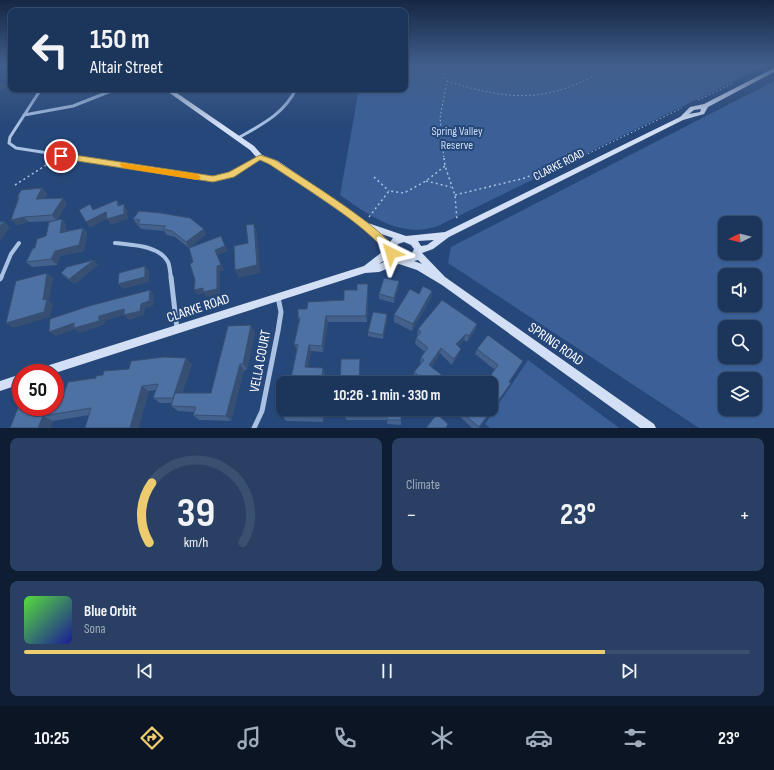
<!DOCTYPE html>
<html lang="en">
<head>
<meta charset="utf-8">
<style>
	body { margin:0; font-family:"Sofia Sans Condensed",sans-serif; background:#294064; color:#f1f3f6; height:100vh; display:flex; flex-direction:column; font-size:15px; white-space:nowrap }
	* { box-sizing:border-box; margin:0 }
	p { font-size:13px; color:#a0abbb }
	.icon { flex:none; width:22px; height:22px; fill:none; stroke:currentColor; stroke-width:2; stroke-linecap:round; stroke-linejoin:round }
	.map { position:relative; height:428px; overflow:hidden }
	.side { display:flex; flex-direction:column; gap:10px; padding:10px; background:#0f1d32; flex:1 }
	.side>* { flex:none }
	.hud { position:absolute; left:8px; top:8px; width:400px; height:84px; border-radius:8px; box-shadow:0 1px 3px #0004,0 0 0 1px #3a5071; background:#1c355b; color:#f1f3f6; overflow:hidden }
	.needle { width:26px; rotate:264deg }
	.tools { position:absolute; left:718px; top:216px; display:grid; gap:8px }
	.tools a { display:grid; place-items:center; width:44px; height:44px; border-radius:8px; background:#1c355b; box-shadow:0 1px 3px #0004,0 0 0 1px #3a5071; font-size:20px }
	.speed { position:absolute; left:12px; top:364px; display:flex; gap:8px; font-size:20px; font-weight:700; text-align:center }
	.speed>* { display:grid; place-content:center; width:52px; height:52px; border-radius:50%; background:#1c355b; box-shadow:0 1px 3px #0004,0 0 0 1px #3a5071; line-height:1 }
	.speed .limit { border:6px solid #d22; background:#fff; color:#111 }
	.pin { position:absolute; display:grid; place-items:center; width:34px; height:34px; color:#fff; margin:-17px; border:2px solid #fff; border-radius:50%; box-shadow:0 1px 4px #0007 }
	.me { position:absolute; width:44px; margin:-22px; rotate:320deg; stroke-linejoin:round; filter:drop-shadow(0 0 3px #0008) }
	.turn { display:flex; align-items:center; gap:14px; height:84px; padding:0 16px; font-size:18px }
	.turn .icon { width:52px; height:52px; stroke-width:2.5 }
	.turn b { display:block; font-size:28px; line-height:34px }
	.big { font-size:30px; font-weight:700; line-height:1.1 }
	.side .widget { flex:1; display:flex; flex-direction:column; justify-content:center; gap:6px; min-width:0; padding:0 14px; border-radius:8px; background:#294064 }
	.side .dial { align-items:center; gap:0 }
	.dial svg { height:104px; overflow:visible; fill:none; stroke:#3a5071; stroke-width:7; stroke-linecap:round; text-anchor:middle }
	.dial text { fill:#f1f3f6; stroke:none }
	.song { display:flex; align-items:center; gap:12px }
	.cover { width:48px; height:48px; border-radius:6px; background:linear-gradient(135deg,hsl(110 70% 55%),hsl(240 70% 35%)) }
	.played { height:4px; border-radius:2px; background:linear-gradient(90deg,#eccc6e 80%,#3a5071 80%) }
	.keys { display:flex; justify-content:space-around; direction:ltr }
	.heat { display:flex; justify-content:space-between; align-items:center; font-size:22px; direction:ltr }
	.side .tiles { flex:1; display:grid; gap:10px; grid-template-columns:1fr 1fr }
	.widget:last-child { grid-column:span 2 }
	.trip { position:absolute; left:276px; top:376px; width:222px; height:40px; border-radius:8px; background:#1c355b; box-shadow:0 1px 3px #0004,0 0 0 1px #3a5071; font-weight:700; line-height:40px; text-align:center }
	.tab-bar { display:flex; height:64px; justify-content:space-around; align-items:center; background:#0b1524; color:#a0abbb }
	.tab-bar .icon { width:28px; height:28px }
	.tab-bar .on { color:#eccc6e }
	.tab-bar b { font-size:18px; color:#f1f3f6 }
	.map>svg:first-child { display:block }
</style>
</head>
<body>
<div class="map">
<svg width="774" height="428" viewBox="0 0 774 428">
	<rect width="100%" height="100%" fill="#264779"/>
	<!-- green -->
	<path fill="#3a6097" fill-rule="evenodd" d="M405,66H765L438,226C400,239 369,215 340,195L359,89H405Z
		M774,81V428H699L448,263L451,247ZM725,223H755V253H725ZM725,275H755V305H725ZM725,327H755V357H725ZM725,379H755V409H725Z
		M528,360L619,428H490L485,424Z"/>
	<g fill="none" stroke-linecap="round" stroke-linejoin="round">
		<!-- path-far1 -->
		<path stroke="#a9c1e3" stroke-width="1" stroke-dasharray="1.5 2.5" stroke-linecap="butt" d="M440,66L447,81L440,118L444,159
			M447,81C513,102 551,103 611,66
			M698,100L734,83
			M577,159L682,108"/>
		<!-- path -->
		<path stroke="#a9c1e3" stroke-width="1.5" stroke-dasharray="2 3" stroke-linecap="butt" d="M444,158L445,166L455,195L457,220
			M374,177L389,191
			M426,181L451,187
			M15,185L54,160
			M455,195L525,178L551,166L580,158
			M369,217L389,191L404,193L426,181L445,166"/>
		<!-- street-far2 -->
		<path stroke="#a9c1e3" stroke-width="3" d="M41,89L10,137L9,143L16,148L87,159
			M24,115L73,106L116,89
			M238,138C261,125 284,114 296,89
			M256,159L260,157"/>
		<!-- street-far1 -->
		<path stroke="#a9c1e3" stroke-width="4" d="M81,158L213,179L231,175L258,158
			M115,243C131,245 159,245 168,262C170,266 170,273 171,278
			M1,278L11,254L19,243"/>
		<!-- street -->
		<path stroke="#a9c1e3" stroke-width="5" d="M171,277L177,329
			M0,279L1,277
			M254,428L262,411L278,331L281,312L278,297"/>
		<!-- secondary -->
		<path fill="#d2dff4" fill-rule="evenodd" d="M774,68V72L708,107L704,114L683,120L449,237L433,249L422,253L445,277L654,424L656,428H640L442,285L417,270L399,264L379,272L365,273L55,373H35L36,369L40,368L364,266L386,249L361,226L272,165L258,159L250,150L164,89H171L254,146L262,155L278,161L368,223L406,236L445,232L680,117L690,107L704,104ZM701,109L700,112L689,114L694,110ZM381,234L393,238L390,242ZM434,240L427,245L421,246L418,241ZM404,242L411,245L414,249L411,255L406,257L399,255L395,250L398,244ZM390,256L392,259L379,264ZM418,260L422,264L414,261Z
			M21,374V384L0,391V381Z"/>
	</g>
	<!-- wall -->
	<path fill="#43618c" d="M42,188L47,194L44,199L67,203L57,220L62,219L66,225V231L83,228L87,233L84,251L60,256L57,265L32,267L26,262L35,248L46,236L56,221L29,222L16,225L19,200L17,198Z
		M139,211L204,229L206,234L189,248L175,237L167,235L164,231L141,229L133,219Z
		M94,260L98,265L75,284L66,278L61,273Z
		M368,284V291L367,322H328L323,352L311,351L308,367L325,373L323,383H290L297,350L294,344L299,321L298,318L307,309L344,300L357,290Z
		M399,286L394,303L379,299V294Z
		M432,291L431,298L412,331L394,322V315L419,294Z
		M387,314V319L383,339L368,336V332Z
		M477,324L475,330L467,342L464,340L458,346L459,354L452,365L440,353L431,367L443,376L442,379L447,383H420L413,378L414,372L421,363H420L421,357L425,352L415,344L416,338L418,336L417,335L418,329Z
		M255,332L247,370H244L231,421L199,420L193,415L194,412L178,411L171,406L172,403H160L153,398L156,390L149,391L89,415L53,421L50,428H10L64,393L192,364L182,393H211Z
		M488,335L509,382L508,388L479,428H472L452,409H491L495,370L475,354L477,349Z
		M284,409H417L416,413H401V425L387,424V420H346L345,414L324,415L323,422L286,421L283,416Z"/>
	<!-- shaded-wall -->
	<path fill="#374f72" d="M3,82L7,87L0,91V83Z
		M42,188L47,194L41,205L36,199Z
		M63,198L67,203L57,221L52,215Z
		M117,200L121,206H118Z
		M124,204L127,210L128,219L111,225L107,219L90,228L86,222Z
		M24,217L29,222L16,225L11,220Z
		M62,219L66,225L65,238L60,233Z
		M4,221L10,227L0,241V227Z
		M254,224L257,232L260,273L239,278L235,270L257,265Z
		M83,228L87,233L84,251L60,256L57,265L51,259L55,251Z
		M204,229L206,234L189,248L186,242Z
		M221,236L228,251L218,255L224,270L220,272V294L206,297L204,293L198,295L194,290L217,266L215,250Z
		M94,260L98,265L75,284L69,279Z
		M145,266L149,271V282L123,289L118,284Z
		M47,273L53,278L49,301L53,304L50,317L13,328L6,323L43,300Z
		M399,281V286L394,303V298Z
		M368,284V291L367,322L366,316Z
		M150,290L154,295L153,306L145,308L144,315L129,320L124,315L105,321L104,325L80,333L75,329L56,336L49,332L74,323L99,316L141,304Z
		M432,291L431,298L412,331L413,324Z
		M387,314V319L383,339V335Z
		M326,316L328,322L323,352L322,346Z
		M477,324L475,330L467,342L469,336Z
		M251,325L255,332L247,370L243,364Z
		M466,334L464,340L454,350L456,344Z
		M309,345L311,351L307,372L305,367Z
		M441,348L440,353L428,371L429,365Z
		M461,349L459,354L452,365L454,359Z
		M186,358L192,364L179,403L173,398Z
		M360,359V383H359Z
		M240,364L244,370L231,421L226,416Z
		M323,368L325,373L323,383H321Z
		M511,383L508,388L478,428Z
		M142,386L149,391L139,428H130Z
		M322,410L324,415L323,422L322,417Z
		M43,416L53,421L50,428H38Z"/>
	<!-- building -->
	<path fill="#4e71a3" stroke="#374f72" d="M42,188L36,199L63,198L52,215L24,217L11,220L19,197L17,198L21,190Z
		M117,200L118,206L124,204V214L107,219L106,212L86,222L79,210L90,204L93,210Z
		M139,211L161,213L190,218L204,229L186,242L172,231L163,229L166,226L138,224L140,220L133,219Z
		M62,219L60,233L83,228L79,245L55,251L51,259L26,262L33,248H35L37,239L46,236L49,222Z
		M4,221L0,227V222Z
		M254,224L257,265L235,270L234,246L248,243L246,225Z
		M221,236L225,246L215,250L221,265L217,266V289L203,292V288L194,290L195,280L190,264L193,262L189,248Z
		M94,260L69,279L61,273L67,267Z
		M145,266V277L118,284L119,273Z
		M47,273L43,300L47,299L44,312L6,323L16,281Z
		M384,278L399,281L394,298L379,294Z
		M357,284H368L366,316H326L322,346L309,345L305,367L323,368L321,383H290L298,345L294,344L300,318H298V309H307L308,302L344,300V290H357Z
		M423,286L432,291L413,324L394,315L410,289L419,294Z
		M150,290L149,301L141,304L140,311L124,315V309L99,316V321L74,328V323L49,332L50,319L89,306Z
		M442,300L477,324L469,336L466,334L456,344L461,349L454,359L441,348L429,365L443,376L441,379L447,383H435L433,381L431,383H427L414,372L424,360L421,357L428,348L416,338L421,332L418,329Z
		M373,312L387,314L383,335L368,332Z
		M251,325L243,364H240L226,416L193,415L196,407L171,406L175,393H211L228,326Z
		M488,335L523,361L509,382L511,383L479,427L458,409H491V383H485L498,365L477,349Z
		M164,357L186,358L173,398H153L158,384L142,386L130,428H85L91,408L43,416L38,428H10L21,400V407H55V395L64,393L68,382L96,378V376L103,375L104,371L129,369L131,361Z
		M341,359H360L359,383H340Z
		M455,376L462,383H449Z
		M284,409H402L401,420H387V416L345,415V410H322V417L283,416Z
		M437,414L448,424L446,428H426Z"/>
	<!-- sky -->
	<linearGradient id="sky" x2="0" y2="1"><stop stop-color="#152743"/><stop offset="0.52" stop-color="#415e8c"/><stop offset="1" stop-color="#415e8c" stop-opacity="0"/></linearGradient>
	<rect width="774" height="126" fill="url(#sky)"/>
	<!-- route -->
	<path fill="#eccc6e" stroke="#998548" d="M61,153L213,176L229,172L260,155L275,160C296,174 393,233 396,253L395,256H388C374,229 297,183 269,164L260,160L234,177L213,182L58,158V154Z"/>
	<!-- slow -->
	<path fill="#f59e0b" d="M121,163L197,174L201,177L197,180L124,168L120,165Z"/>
	<g text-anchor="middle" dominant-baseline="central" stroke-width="4" stroke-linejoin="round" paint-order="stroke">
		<!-- park labels -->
		<g font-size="12" fill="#cbdcf3" stroke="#264779">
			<text x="457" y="131">Spring Valley<tspan x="457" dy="14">Reserve</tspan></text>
		</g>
		<!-- street labels -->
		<g font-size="12" fill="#fff" stroke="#264779">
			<text transform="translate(559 165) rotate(-27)">CLARKE ROAD</text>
		</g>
		<!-- near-street labels -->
		<g font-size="14" fill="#fff" stroke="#264779">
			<text transform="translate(198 308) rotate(-18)">CLARKE ROAD</text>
			<text transform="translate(556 344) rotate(35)">SPRING ROAD</text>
			<text transform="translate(260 361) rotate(-79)">VELLA COURT</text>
		</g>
	</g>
</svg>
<div class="tools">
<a><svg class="needle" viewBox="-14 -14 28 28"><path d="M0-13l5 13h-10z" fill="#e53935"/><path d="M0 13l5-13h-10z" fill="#a0abbb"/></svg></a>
<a><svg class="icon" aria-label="sound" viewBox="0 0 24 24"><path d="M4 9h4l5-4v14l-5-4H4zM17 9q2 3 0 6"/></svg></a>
<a><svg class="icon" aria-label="search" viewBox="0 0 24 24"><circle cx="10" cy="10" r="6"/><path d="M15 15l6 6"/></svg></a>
<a><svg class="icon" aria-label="layers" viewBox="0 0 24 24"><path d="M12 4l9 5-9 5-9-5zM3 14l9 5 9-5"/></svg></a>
</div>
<div class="speed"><div class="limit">50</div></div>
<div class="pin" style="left:61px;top:156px;background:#d93025"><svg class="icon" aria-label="arrive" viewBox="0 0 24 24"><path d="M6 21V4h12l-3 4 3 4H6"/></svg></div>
<svg class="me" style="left:391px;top:253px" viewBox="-20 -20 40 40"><path d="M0-17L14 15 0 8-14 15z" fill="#eccc6e" stroke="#fff" stroke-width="4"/></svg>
<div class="trip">10:26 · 1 min · 330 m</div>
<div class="hud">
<div class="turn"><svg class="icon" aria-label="left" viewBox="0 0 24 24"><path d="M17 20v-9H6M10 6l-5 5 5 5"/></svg><div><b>150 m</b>Altair Street</div></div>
</div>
</div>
<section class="side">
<div class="tiles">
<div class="widget dial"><svg viewBox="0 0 100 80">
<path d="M14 69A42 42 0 1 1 86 69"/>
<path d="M14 69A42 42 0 0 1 16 23" stroke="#eccc6e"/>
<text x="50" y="56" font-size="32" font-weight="700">39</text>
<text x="50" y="72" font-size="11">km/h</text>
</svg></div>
<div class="widget"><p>Climate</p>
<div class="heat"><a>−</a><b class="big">23°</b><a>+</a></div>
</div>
<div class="widget">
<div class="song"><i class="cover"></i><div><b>Blue Orbit</b><p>Sona</p></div></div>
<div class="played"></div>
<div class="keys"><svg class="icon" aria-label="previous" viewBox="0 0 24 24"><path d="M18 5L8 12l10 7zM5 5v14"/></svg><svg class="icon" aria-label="pause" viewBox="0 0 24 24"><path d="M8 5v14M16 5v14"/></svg><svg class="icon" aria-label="next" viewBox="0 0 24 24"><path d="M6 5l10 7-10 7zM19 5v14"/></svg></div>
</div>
</div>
</section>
<nav class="tab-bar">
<b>10:25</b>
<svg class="icon on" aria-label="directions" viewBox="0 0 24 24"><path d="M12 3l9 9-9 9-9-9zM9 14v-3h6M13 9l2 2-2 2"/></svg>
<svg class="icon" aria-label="music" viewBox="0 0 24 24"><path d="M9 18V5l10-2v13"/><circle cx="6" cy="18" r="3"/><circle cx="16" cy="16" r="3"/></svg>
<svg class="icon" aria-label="phone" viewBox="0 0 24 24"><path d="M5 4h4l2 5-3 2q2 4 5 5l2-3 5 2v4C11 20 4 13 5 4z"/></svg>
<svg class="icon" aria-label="climate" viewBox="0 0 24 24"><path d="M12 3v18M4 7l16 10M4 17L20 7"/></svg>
<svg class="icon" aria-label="car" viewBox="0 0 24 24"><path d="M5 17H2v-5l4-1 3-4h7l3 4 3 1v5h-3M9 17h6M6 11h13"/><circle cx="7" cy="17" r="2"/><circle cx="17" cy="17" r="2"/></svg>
<svg class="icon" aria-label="filters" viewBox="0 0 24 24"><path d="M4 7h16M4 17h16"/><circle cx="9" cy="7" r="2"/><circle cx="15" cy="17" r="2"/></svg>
<b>23°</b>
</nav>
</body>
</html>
